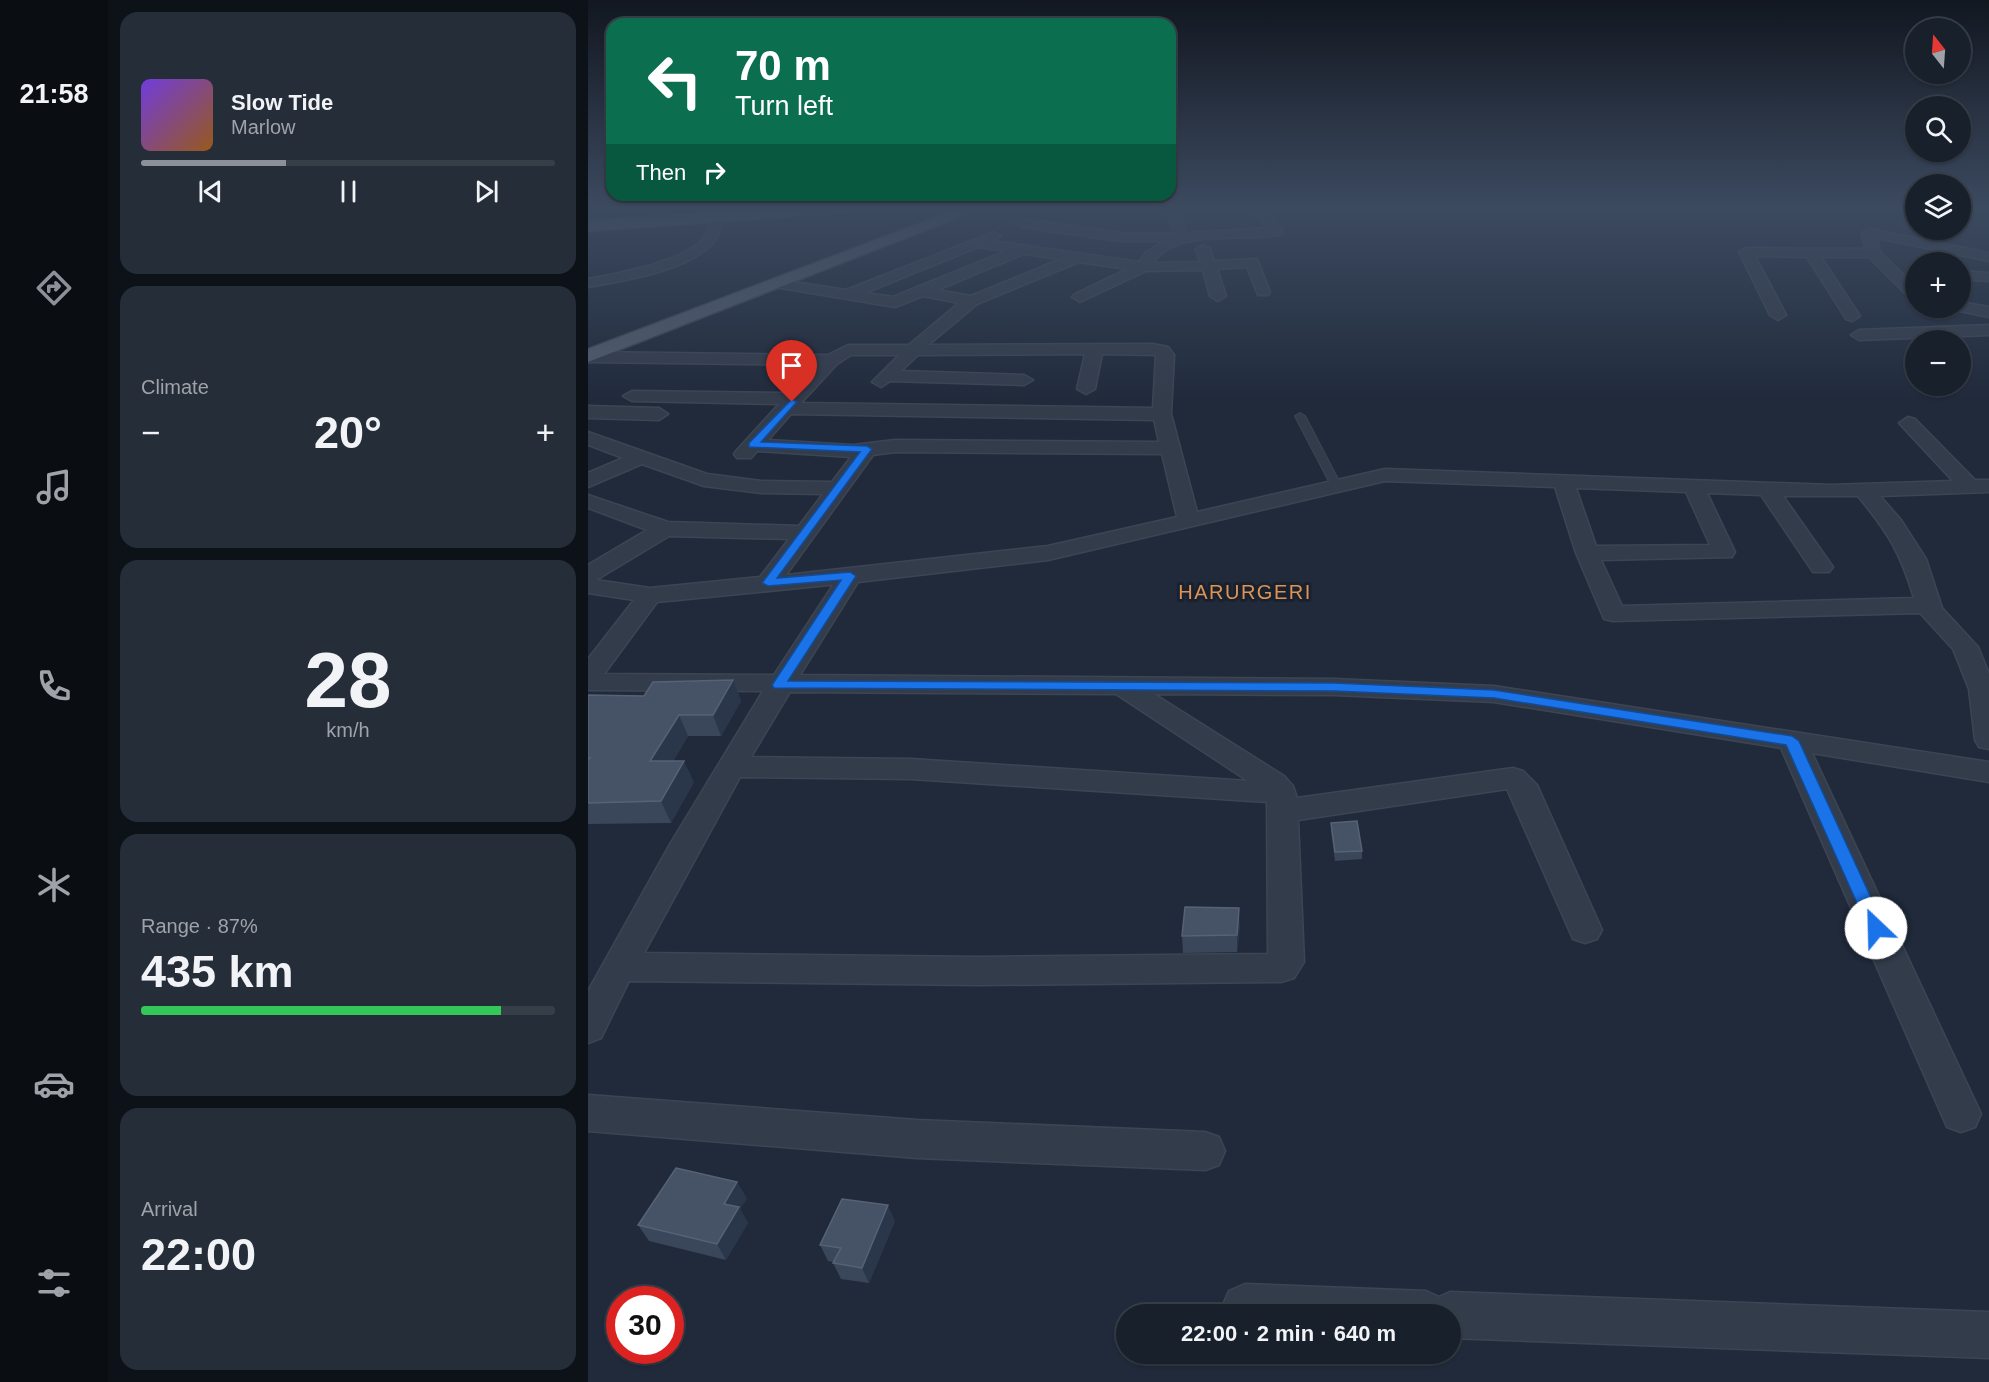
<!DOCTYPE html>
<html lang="en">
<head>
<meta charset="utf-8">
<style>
	body { margin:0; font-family:Arial,sans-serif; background:#252d38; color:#f1f3f6; height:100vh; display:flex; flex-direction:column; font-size:22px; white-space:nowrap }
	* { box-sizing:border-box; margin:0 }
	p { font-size:20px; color:#9fa3a9 }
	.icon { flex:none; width:33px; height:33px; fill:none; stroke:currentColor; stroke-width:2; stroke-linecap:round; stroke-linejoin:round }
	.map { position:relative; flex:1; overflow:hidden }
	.side { display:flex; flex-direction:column; gap:12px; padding:12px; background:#0d1218; width:480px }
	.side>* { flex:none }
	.banner { position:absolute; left:18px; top:18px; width:570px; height:183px; border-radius:18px; box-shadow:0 2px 4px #0004,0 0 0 2px #363e48; background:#0b6e4f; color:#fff; overflow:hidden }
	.needle { width:39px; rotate:343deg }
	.controls { position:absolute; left:1317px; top:18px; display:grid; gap:12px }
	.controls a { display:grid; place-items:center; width:66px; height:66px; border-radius:50%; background:#18202c; box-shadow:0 2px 4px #0004,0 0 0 2px #363e48; font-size:30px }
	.speed { position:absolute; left:18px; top:1286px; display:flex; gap:12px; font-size:30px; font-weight:700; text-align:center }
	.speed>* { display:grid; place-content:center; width:78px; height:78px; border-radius:50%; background:#18202c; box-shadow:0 2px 4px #0004,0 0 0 2px #363e48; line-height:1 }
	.speed .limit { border:9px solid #d22; background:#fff; color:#111 }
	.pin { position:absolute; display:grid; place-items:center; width:51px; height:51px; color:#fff; margin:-62px -26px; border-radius:50% 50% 50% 0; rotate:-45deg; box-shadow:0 0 6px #0007 }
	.pin .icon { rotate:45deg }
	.me { position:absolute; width:66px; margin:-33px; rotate:336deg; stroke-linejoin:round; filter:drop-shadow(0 0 4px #0008) }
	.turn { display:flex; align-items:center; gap:21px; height:126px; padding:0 30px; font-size:27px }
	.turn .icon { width:78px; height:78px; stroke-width:2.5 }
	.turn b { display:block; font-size:42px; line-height:51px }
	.then { display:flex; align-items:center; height:57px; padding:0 30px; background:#0003; gap:12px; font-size:22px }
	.big { font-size:45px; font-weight:700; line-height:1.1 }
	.side .widget { flex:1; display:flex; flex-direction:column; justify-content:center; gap:9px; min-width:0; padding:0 21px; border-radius:18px; background:#252d38 }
	.side .dial { align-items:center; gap:0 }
	.dial b { font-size:78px; line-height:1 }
	.song { display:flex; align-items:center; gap:18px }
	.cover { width:72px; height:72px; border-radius:9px; background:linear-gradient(135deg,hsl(260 70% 55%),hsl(30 70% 35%)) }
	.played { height:6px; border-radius:3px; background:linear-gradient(90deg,#8c9099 35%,#363e48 35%) }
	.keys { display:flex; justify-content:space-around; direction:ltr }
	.heat { display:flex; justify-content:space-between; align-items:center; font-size:33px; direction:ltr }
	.charge { height:9px; border-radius:4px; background:linear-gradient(90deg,#34c759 87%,#363e48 0) }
	.trip { position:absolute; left:528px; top:1304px; width:345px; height:60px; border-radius:30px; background:#18202c; box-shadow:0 2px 4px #0004,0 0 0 2px #363e48; font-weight:700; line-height:60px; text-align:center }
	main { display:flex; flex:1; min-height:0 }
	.dock { display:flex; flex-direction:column; width:108px; justify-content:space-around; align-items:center; background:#0a0d12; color:#9fa3a9 }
	.dock .icon { width:42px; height:42px }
	.dock .on { color:#8c9099 }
	.dock b { font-size:27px; color:#f1f3f6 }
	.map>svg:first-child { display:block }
</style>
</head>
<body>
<main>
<nav class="dock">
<b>21:58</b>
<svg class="icon on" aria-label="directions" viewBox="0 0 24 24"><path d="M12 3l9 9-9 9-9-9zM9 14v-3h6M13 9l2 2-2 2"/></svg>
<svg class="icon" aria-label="music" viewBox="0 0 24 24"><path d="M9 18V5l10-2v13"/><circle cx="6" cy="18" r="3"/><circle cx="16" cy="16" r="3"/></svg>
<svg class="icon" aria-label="phone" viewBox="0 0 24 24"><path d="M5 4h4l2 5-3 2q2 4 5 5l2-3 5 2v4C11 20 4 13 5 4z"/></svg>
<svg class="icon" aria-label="climate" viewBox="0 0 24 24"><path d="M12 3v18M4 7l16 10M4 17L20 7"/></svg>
<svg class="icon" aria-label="car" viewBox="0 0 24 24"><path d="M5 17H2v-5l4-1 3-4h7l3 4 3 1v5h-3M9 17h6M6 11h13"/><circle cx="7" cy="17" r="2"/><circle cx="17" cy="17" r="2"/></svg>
<svg class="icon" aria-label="filters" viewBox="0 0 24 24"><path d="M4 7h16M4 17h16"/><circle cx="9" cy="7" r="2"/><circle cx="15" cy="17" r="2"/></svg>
</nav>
<section class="side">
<div class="widget">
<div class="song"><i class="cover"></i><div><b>Slow Tide</b><p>Marlow</p></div></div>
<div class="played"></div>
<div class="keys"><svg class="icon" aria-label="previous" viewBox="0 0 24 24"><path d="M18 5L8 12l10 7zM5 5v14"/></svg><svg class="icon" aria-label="pause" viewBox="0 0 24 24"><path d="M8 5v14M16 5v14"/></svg><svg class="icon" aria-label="next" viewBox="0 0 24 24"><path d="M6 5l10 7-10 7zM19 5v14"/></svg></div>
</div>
<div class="widget"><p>Climate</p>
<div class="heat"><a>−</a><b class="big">20°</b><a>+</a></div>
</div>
<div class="widget dial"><b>28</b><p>km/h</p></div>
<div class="widget"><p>Range · 87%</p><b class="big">435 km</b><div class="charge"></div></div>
<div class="widget"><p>Arrival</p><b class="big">22:00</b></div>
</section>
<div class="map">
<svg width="1401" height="1382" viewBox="0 0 1401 1382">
	<rect width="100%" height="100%" fill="#202a3b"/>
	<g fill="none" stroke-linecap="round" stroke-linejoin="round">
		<defs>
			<path id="service" d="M712,413L717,416L754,487L753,489L749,490L744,487L707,416Z"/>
			<path id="minor" d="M577,207H589L599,233L679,228L661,207H674L694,228V234C657,243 588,227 565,263L612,262L608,249L615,245L622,249L626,261L669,259L682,292L680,295H670L659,267L629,269L638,296L630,301L622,296L615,270L558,271L492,302L484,297L487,294L539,269L491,262L389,304L340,345L565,344L580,347L586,355L583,414L609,512L797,469L1243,485L1365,481L1311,423L1320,417L1327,419L1387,480H1401V492L1292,496L1313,520L1338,559L1354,608L1390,647L1401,674V749L1391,747L1387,740L1381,689L1365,649L1332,613L1025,621L1016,619L988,553L967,487L797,481L460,560L270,582L212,675L746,679L906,686L1401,762V782L1224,753L1393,1114L1387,1127L1373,1132L1359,1127L1193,748L906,702L746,695L566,694L696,776L705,786L709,798L925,768L935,771L949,785L1014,930L1009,939L997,943L985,939L919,789L710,820L716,962L706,978L693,982L391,985L41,981L13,1038L0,1043V991L81,846L175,691L0,690V659L46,600L0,593V565L59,530L0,508V495L80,522L211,526L235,494L173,493L116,486L54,464L0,487V473L35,458L0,445V432L119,474L173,481L244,482L263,457L169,451L163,458H149L146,454L149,450L191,404L44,401L35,396L44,391L202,393L229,365L0,362V352L240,355L260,345H321L371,303L335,296L307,307L193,288L186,284L193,280L258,290L406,232L413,236L405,241L551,262L558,252L577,241H532L434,227L428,223L434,219L532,233H586ZM390,247L418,251L305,297L277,293ZM436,254L473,259L383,296L349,290ZM497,354L489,389L498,394L507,389L514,354L568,355L565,408L213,403L249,364L263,355H311L284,382L293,387L302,381L436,385L445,380L436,375L313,371L330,355ZM203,414L566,420L571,442L307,440L265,445L180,440ZM307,452L574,454L589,517L460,546L198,575L285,455ZM988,488L1098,492L1122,545L1008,546ZM1119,493L1173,495L1225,572H1241L1245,567L1195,496H1270C1301,534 1312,552 1326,598L1034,606L1013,560L1144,557L1147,552ZM81,536L201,539L172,577L62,588L8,580ZM241,585H245L186,675L16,674L69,602ZM202,692L528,694L660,781L323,759L163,757ZM152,777L323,779L679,802L680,954L391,957L56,953Z
				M734,207H747V208L741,212Z
				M129,210L135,214C134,225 132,236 124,244C97,272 36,280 0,287V279C30,273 99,262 117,236C121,230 122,221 123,214Z
				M1281,229L1401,253V261L1289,238L1292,252L1328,287V300L1323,299L1281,257H1233L1272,316L1264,321L1258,319L1219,257L1167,256L1198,315L1190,320L1182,315L1151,252L1158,248L1277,249L1274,233Z
				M1372,271L1401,273V281L1372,279Z
				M1372,302L1401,307V317L1367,310L1365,308H1372Z
				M1401,325V335L1271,340L1263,335L1271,330Z
				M0,406L71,408L80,414L71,420L0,418Z
				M0,1095L329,1120L617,1132L631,1137L637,1151L631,1165L617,1170L329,1158L0,1131Z
				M657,1284L838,1291L851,1297L862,1292L1401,1312V1358L862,1338V1314H637L634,1307L641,1291Z"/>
			<path id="primary" d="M198,207H273L266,212L0,231V221Z
				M375,207H397L0,362V349Z"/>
		</defs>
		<!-- service casing -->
		<use href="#service" stroke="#3d4554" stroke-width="2"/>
		<!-- minor casing -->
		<use href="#minor" stroke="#3d4554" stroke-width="3"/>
		<!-- primary casing -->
		<use href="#primary" stroke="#3d4554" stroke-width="3"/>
		<!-- service -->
		<use href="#service" fill="#333c4b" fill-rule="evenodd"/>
		<!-- minor -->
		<use href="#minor" fill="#333c4b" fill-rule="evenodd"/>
		<!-- primary -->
		<use href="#primary" fill="#515b6b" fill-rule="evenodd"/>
		<!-- rail -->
		<path stroke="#556072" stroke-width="2" stroke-dasharray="3 3" stroke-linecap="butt" d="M1374,207L1401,211"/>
	</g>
	<!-- wall -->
	<path fill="#3a465a" d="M145,680L153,701L133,736H100L85,761L106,782L83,823L0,824V695L56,696Z
		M743,823L774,851V859L747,861L743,831Z
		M652,925L649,952L595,953L594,936Z
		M159,1198L152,1209L160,1223L138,1260L61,1241L50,1225Z
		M307,1221L281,1283L253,1279L245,1263L246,1262L240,1261L232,1245Z"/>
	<!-- shaded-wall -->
	<path fill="#2a3649" d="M145,680L153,701L133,736L125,715Z
		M91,715L100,736L71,783L62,761Z
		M96,761L106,782L83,823L73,801Z
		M651,908L652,925L649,952V935Z
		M149,1182L159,1198L152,1209L160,1223L138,1260L129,1244L136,1204Z
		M300,1205L307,1221L281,1283L274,1268Z"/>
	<!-- building -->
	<path fill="#465366" stroke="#566275" stroke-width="1.5" d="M145,680L125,715H91L62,761H96L73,801L0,803V760L2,758H0V695L56,696L65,682Z
		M769,821L774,851L747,852L743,823Z
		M597,907L651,908L649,935L594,936Z
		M88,1168L149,1182L136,1204L151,1207L129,1244L50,1225Z
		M254,1199L300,1205L274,1268L245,1263L253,1248L232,1245Z"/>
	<!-- sky -->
	<linearGradient id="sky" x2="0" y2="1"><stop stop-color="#121720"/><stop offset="0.52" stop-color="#3c4a60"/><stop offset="1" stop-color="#3c4a60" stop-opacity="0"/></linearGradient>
	<rect width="1401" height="401" fill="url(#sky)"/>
	<!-- route -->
	<path fill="#1a73e8" stroke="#114b97" stroke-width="1.5" d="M204,399L209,402L207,404L173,442L279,446L284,449L189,578L262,572L268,576L200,681L746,683L906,690L1204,736L1211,741L1297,928L1294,932H1282L1198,745L906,698L746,691L186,688L184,685L253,580L180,586L174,583L272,452L161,447V443Z"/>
	<g text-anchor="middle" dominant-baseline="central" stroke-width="6" stroke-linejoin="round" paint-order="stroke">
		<!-- neighbourhood labels -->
		<g font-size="20" letter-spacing="1.5" fill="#db9455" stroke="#19212f">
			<text x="657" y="592">HARURGERI</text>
		</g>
	</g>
</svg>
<div class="controls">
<a><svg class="needle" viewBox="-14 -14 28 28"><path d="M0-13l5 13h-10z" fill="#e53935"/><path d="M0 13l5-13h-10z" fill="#9fa3a9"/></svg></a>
<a><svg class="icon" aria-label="search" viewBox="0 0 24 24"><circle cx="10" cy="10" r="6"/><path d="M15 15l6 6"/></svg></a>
<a><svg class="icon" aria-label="layers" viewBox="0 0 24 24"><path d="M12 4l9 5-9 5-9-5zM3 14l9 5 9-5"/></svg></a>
<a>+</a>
<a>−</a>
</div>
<div class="speed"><div class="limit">30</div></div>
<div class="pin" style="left:204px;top:402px;background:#d93025"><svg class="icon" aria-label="arrive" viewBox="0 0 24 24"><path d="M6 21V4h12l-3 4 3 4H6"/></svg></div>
<svg class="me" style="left:1288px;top:928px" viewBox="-20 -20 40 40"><circle r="19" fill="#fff"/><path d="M0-13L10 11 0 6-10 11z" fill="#1a73e8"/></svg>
<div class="trip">22:00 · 2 min · 640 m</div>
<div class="banner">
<div class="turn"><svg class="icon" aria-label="left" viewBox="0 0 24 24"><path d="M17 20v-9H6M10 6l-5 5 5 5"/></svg><div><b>70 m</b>Turn left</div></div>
<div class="then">Then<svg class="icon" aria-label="right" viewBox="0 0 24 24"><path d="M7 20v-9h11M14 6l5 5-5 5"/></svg></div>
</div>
</div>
</main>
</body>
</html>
